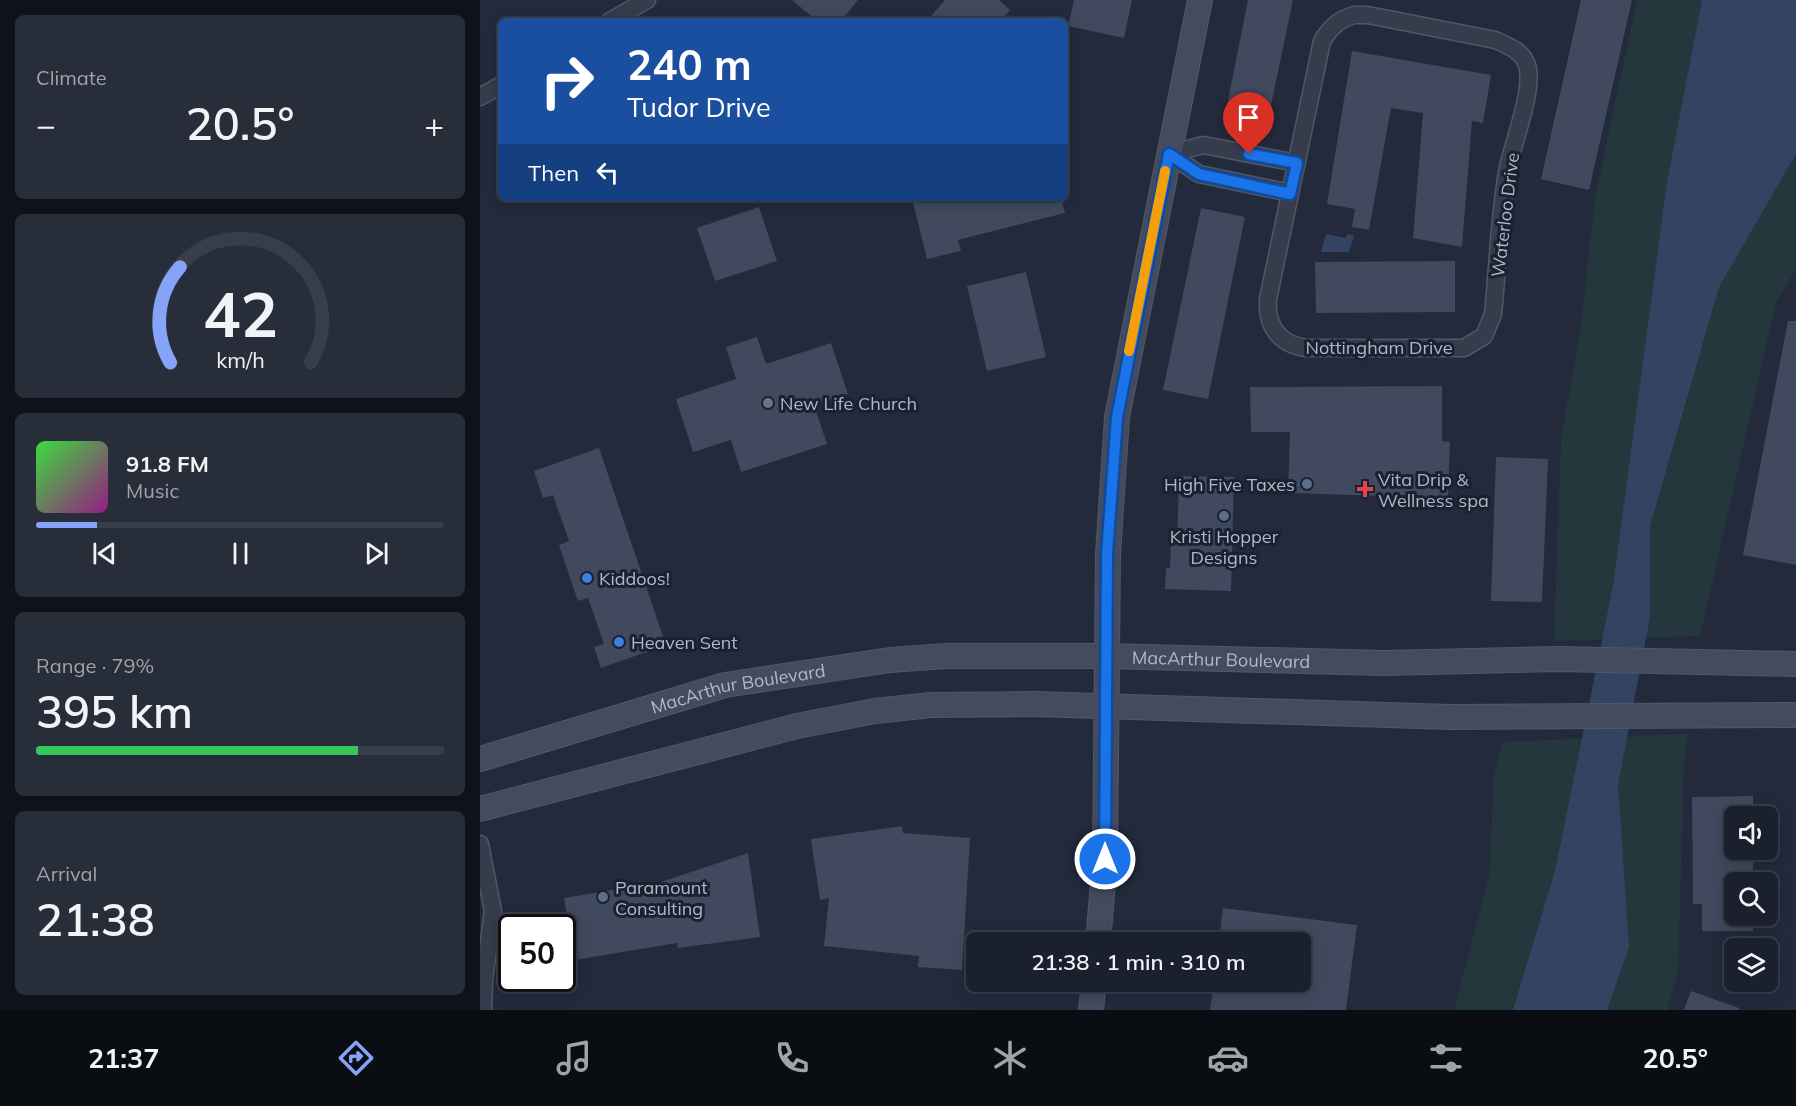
<!DOCTYPE html>
<html lang="en">
<head>
<meta charset="utf-8">
<style>
	body { margin:0; font-family:Mulish,sans-serif; background:#272d39; color:#f1f3f6; height:100vh; display:flex; flex-direction:column; font-size:22px; white-space:nowrap }
	* { box-sizing:border-box; margin:0 }
	p { font-size:20px; color:#9fa3aa }
	.icon { flex:none; width:33px; height:33px; fill:none; stroke:currentColor; stroke-width:2; stroke-linecap:round; stroke-linejoin:round }
	.map { position:relative; flex:1; overflow:hidden }
	.panel { display:flex; flex-direction:column; gap:15px; padding:15px; background:#0e1219; width:480px }
	.panel>* { flex:none }
	.guide { position:absolute; left:18px; top:18px; width:570px; height:183px; border-radius:9px; box-shadow:0 3px 15px #0003,0 0 0 2px #383e49; background:#1a4fa0; color:#fff; overflow:hidden }
	.tools { position:absolute; left:1244px; top:806px; display:grid; gap:12px }
	.tools a { display:grid; place-items:center; width:54px; height:54px; border-radius:9px; background:#1a202d; box-shadow:0 3px 15px #0003,0 0 0 2px #383e49; font-size:30px }
	.speed { position:absolute; left:18px; top:914px; display:flex; gap:12px; font-size:30px; font-weight:700; text-align:center }
	.speed>* { display:grid; place-content:center; width:78px; height:78px; border-radius:50%; background:#1a202d; box-shadow:0 3px 15px #0003,0 0 0 2px #383e49; line-height:1 }
	.speed .limit { border:3px solid #111; border-radius:9px; background:#fff; color:#111 }
	.pin { position:absolute; display:grid; place-items:center; width:51px; height:51px; color:#fff; margin:-62px -26px; border-radius:50% 50% 50% 0; rotate:-45deg; box-shadow:0 0 6px #0007 }
	.pin .icon { rotate:45deg }
	.me { position:absolute; width:66px; margin:-33px; rotate:0deg; stroke-linejoin:round; filter:drop-shadow(0 0 4px #0008) }
	.turn { display:flex; align-items:center; gap:21px; height:126px; padding:0 30px; font-size:27px }
	.turn .icon { width:78px; height:78px; stroke-width:2.5 }
	.turn b { display:block; font-size:42px; line-height:51px }
	.then { display:flex; align-items:center; height:57px; padding:0 30px; background:#0003; gap:12px; font-size:22px }
	.big { font-size:45px; font-weight:600; line-height:1.1 }
	.panel .widget { flex:1; display:flex; flex-direction:column; justify-content:center; gap:9px; min-width:0; padding:0 21px; border-radius:9px; background:#272d39 }
	.panel .dial { align-items:center; gap:0 }
	.dial svg { height:156px; overflow:visible; fill:none; stroke:#383e49; stroke-width:7; stroke-linecap:round; text-anchor:middle }
	.dial text { fill:#f1f3f6; stroke:none }
	.song { display:flex; align-items:center; gap:18px }
	.cover { width:72px; height:72px; border-radius:9px; background:linear-gradient(135deg,hsl(120 70% 55%),hsl(310 70% 35%)) }
	.played { height:6px; border-radius:3px; background:linear-gradient(90deg,#85a3f9 15%,#383e49 15%) }
	.keys { display:flex; justify-content:space-around; direction:ltr }
	.heat { display:flex; justify-content:space-between; align-items:center; font-size:33px; direction:ltr }
	.charge { height:9px; border-radius:4px; background:linear-gradient(90deg,#34c759 79%,#383e49 0) }
	.trip { position:absolute; left:486px; top:932px; width:345px; height:60px; border-radius:9px; background:#1a202d; box-shadow:0 3px 15px #0003,0 0 0 2px #383e49; font-weight:600; line-height:60px; text-align:center }
	.tab-bar { display:flex; height:96px; justify-content:space-around; align-items:center; background:#0a0d12; color:#9fa3aa }
	.tab-bar .icon { width:42px; height:42px }
	.tab-bar .on { color:#85a3f9 }
	.tab-bar b { font-size:27px; color:#f1f3f6 }
	main { display:flex; flex:1; min-height:0 }
	.map>svg:first-child { display:block }
</style>
</head>
<body>
<main>
<section class="panel">
<div class="widget"><p>Climate</p>
<div class="heat"><a>−</a><b class="big">20.5°</b><a>+</a></div>
</div>
<div class="widget dial"><svg viewBox="0 0 100 80">
<path d="M14 69A42 42 0 1 1 86 69"/>
<path d="M14 69A42 42 0 0 1 19 20" stroke="#85a3f9"/>
<text x="50" y="56" font-size="32" font-weight="700">42</text>
<text x="50" y="72" font-size="11">km/h</text>
</svg></div>
<div class="widget">
<div class="song"><i class="cover"></i><div><b>91.8 FM</b><p>Music</p></div></div>
<div class="played"></div>
<div class="keys"><svg class="icon" aria-label="previous" viewBox="0 0 24 24"><path d="M18 5L8 12l10 7zM5 5v14"/></svg><svg class="icon" aria-label="pause" viewBox="0 0 24 24"><path d="M8 5v14M16 5v14"/></svg><svg class="icon" aria-label="next" viewBox="0 0 24 24"><path d="M6 5l10 7-10 7zM19 5v14"/></svg></div>
</div>
<div class="widget"><p>Range · 79%</p><b class="big">395 km</b><div class="charge"></div></div>
<div class="widget"><p>Arrival</p><b class="big">21:38</b></div>
</section>
<div class="map">
<svg width="1316" height="1010" viewBox="0 0 1316 1010">
	<rect width="100%" height="100%" fill="#222a3c"/>
	<!-- green -->
	<path fill="#24373d" d="M1157,0H1316V269L1296,303L1220,636L1074,641L1081,440L1101,325L1115,198Z
		M1208,734L1204,761L1198,973L1187,1010H974L1009,876L1014,775L1023,742Z"/>
	<!-- water -->
	<path fill="#354363" d="M1222,0H1316V154L1239,287L1170,526V617L1138,785L1149,947L1127,1010H1033L1075,871L1133,586L1187,182Z
		M846,234L865,238L868,234L874,236L869,252H841Z"/>
	<!-- building -->
	<path fill="#41495e" d="M312,0H378L361,21H337Z
		M465,0H519L530,10L521,21H447Z
		M594,0H652L644,38L588,26Z
		M768,0H813L785,134L743,125Z
		M1101,0H1152L1109,190L1061,179Z
		M872,51L1011,75L1003,123L992,121L982,247L933,238L943,113L911,108L889,230L872,227L875,209L847,204Z
		M432,198H581L585,213L478,240L481,251L447,259Z
		M279,207L297,261L235,281L217,228Z
		M721,208L765,217L728,399L683,390Z
		M975,261V312L836,313L835,262Z
		M546,272L566,357L507,371L487,286Z
		M1308,321H1316V565L1263,555Z
		M277,337L286,364L351,343L368,394L334,405L347,444L261,472L251,440L213,452L196,399L256,379L246,347Z
		M962,386V441L970,442L968,498L808,493L810,432H771L770,387Z
		M119,448L186,645L121,668L114,647L124,644L108,598L98,601L79,545L89,541L73,495L63,498L54,471Z
		M1016,457L1068,459L1062,602L1011,601Z
		M699,476L754,477L751,591L685,589L686,568H690L691,543H697Z
		M1273,796V816H1254V849H1273V882H1254V915H1273V931H1222V904H1213L1212,797Z
		M422,826L423,833L490,838L482,970L438,967L439,956L344,946L349,898L340,900L331,839Z
		M268,853L280,937L198,948L197,943L94,960L84,898L181,882Z
		M743,908L877,925L866,1010H730L734,981H820V942H739Z
		M1211,991L1259,1008V1010H1204Z"/>
	<g fill="none" stroke-linecap="round" stroke-linejoin="round">
		<defs>
			<path id="street" d="M874,15H888L1015,40C1029,46 1045,52 1048,69C1052,95 1034,140 1028,167C1019,215 1018,266 1013,314L1004,336L984,348H826C799,344 786,326 788,299L842,41C851,27 858,20 874,15Z
				M130,21L167,0
				M0,97L21,85
				M689,154L723,145L817,163
				M689,154L719,174L810,193
				M0,844L13,911L4,980L3,1010"/>
			<g id="secondary">
				<path id="s1" d="M0,759L245,685L410,660L466,656H625L905,663L1079,659L1316,664"/>
				<path d="M0,809L317,726L395,711L451,705L555,704L970,717L1316,715"/>
				<path d="M618,942L625,859L628,554L637,417L720,0"/>
				<path d="M611,1010L614,981"/>
			</g>
		</defs>
		<!-- street casing -->
		<use href="#street" stroke="#515767" stroke-width="19"/>
		<!-- secondary casing -->
		<use href="#secondary" stroke="#515767" stroke-width="26"/>
		<!-- street -->
		<use href="#street" stroke="#363c4c" stroke-width="16"/>
		<!-- secondary -->
		<use href="#secondary" stroke="#444b5f" stroke-width="24"/>
	</g>
	<g fill="none" stroke-linecap="round" stroke-linejoin="round">
		<defs>
			<path id="route" d="M625,859L627,554L637,417L689,154L719,174L810,194L817,163L769,154"/>
		</defs>
		<!-- route casing -->
		<use href="#route" stroke="#114b97" stroke-width="15"/>
		<!-- route -->
		<use href="#route" stroke="#1a73e8" stroke-width="10"/>
		<!-- slow -->
		<path stroke="#f59e0b" stroke-width="10" d="M649,351L685,171"/>
	</g>
	<!-- markers -->
	<circle fill="#6b7280" stroke="#1b2131" stroke-width="2" cx="288" cy="403" r="6"/>
	<g fill="#5c6f8a" stroke="#1b2131" stroke-width="2">
		<circle cx="827" cy="484" r="6"/>
		<circle cx="744" cy="516" r="6"/>
		<circle cx="123" cy="897" r="6"/>
	</g>
	<path fill="#e0444e" stroke="#1b2131" stroke-width="2" d="M882 480h6v6h6v6h-6v6h-6v-6h-6v-6h6z"/>
	<g fill="#3f7fe0" stroke="#1b2131" stroke-width="2">
		<circle cx="107" cy="578" r="6"/>
		<circle cx="139" cy="642" r="6"/>
	</g>
	<g text-anchor="middle" dominant-baseline="central" stroke-width="6" stroke-linejoin="round" paint-order="stroke">
		<!-- street labels -->
		<g font-size="18" fill="#b1b7c7" stroke="#1b2131">
			<text transform="translate(1025 215) rotate(-83)">Waterloo Drive</text>
			<text x="899" y="347">Nottingham Drive</text>
			<text stroke="none"><textPath href="#s1" startOffset="754">MacArthur Boulevard</textPath></text>
			<text stroke="none"><textPath href="#s1" startOffset="268">MacArthur Boulevard</textPath></text>
		</g>
		<!-- poi labels -->
		<g font-size="18" fill="#b1b7c7" stroke="#1b2131" text-anchor="start">
			<text x="300" y="403">New Life Church</text>
			<text x="898" y="479">Vita Drip &amp;<tspan x="898" dy="21">Wellness spa</tspan></text>
			<text x="815" y="484" text-anchor="end">High Five Taxes</text>
			<text x="744" y="536" text-anchor="middle">Kristi Hopper<tspan x="744" dy="21">Designs</tspan></text>
			<text x="119" y="578">Kiddoos!</text>
			<text x="151" y="642">Heaven Sent</text>
			<text x="135" y="887">Paramount<tspan x="135" dy="21">Consulting</tspan></text>
		</g>
	</g>
</svg>
<div class="tools">
<a><svg class="icon" aria-label="sound" viewBox="0 0 24 24"><path d="M4 9h4l5-4v14l-5-4H4zM17 9q2 3 0 6"/></svg></a>
<a><svg class="icon" aria-label="search" viewBox="0 0 24 24"><circle cx="10" cy="10" r="6"/><path d="M15 15l6 6"/></svg></a>
<a><svg class="icon" aria-label="layers" viewBox="0 0 24 24"><path d="M12 4l9 5-9 5-9-5zM3 14l9 5 9-5"/></svg></a>
</div>
<div class="speed"><div class="limit">50</div></div>
<div class="pin" style="left:769px;top:154px;background:#d93025"><svg class="icon" aria-label="arrive" viewBox="0 0 24 24"><path d="M6 21V4h12l-3 4 3 4H6"/></svg></div>
<svg class="me" style="left:625px;top:859px" viewBox="-20 -20 40 40"><circle r="17" fill="#1a73e8" stroke="#fff" stroke-width="3"/><path d="M0-11L8 9 0 5-8 9z" fill="#fff"/></svg>
<div class="trip">21:38 · 1 min · 310 m</div>
<div class="guide">
<div class="turn"><svg class="icon" aria-label="right" viewBox="0 0 24 24"><path d="M7 20v-9h11M14 6l5 5-5 5"/></svg><div><b>240 m</b>Tudor Drive</div></div>
<div class="then">Then<svg class="icon" aria-label="left" viewBox="0 0 24 24"><path d="M17 20v-9H6M10 6l-5 5 5 5"/></svg></div>
</div>
</div>
</main>
<nav class="tab-bar">
<b>21:37</b>
<svg class="icon on" aria-label="directions" viewBox="0 0 24 24"><path d="M12 3l9 9-9 9-9-9zM9 14v-3h6M13 9l2 2-2 2"/></svg>
<svg class="icon" aria-label="music" viewBox="0 0 24 24"><path d="M9 18V5l10-2v13"/><circle cx="6" cy="18" r="3"/><circle cx="16" cy="16" r="3"/></svg>
<svg class="icon" aria-label="phone" viewBox="0 0 24 24"><path d="M5 4h4l2 5-3 2q2 4 5 5l2-3 5 2v4C11 20 4 13 5 4z"/></svg>
<svg class="icon" aria-label="climate" viewBox="0 0 24 24"><path d="M12 3v18M4 7l16 10M4 17L20 7"/></svg>
<svg class="icon" aria-label="car" viewBox="0 0 24 24"><path d="M5 17H2v-5l4-1 3-4h7l3 4 3 1v5h-3M9 17h6M6 11h13"/><circle cx="7" cy="17" r="2"/><circle cx="17" cy="17" r="2"/></svg>
<svg class="icon" aria-label="filters" viewBox="0 0 24 24"><path d="M4 7h16M4 17h16"/><circle cx="9" cy="7" r="2"/><circle cx="15" cy="17" r="2"/></svg>
<b>20.5°</b>
</nav>
</body>
</html>
